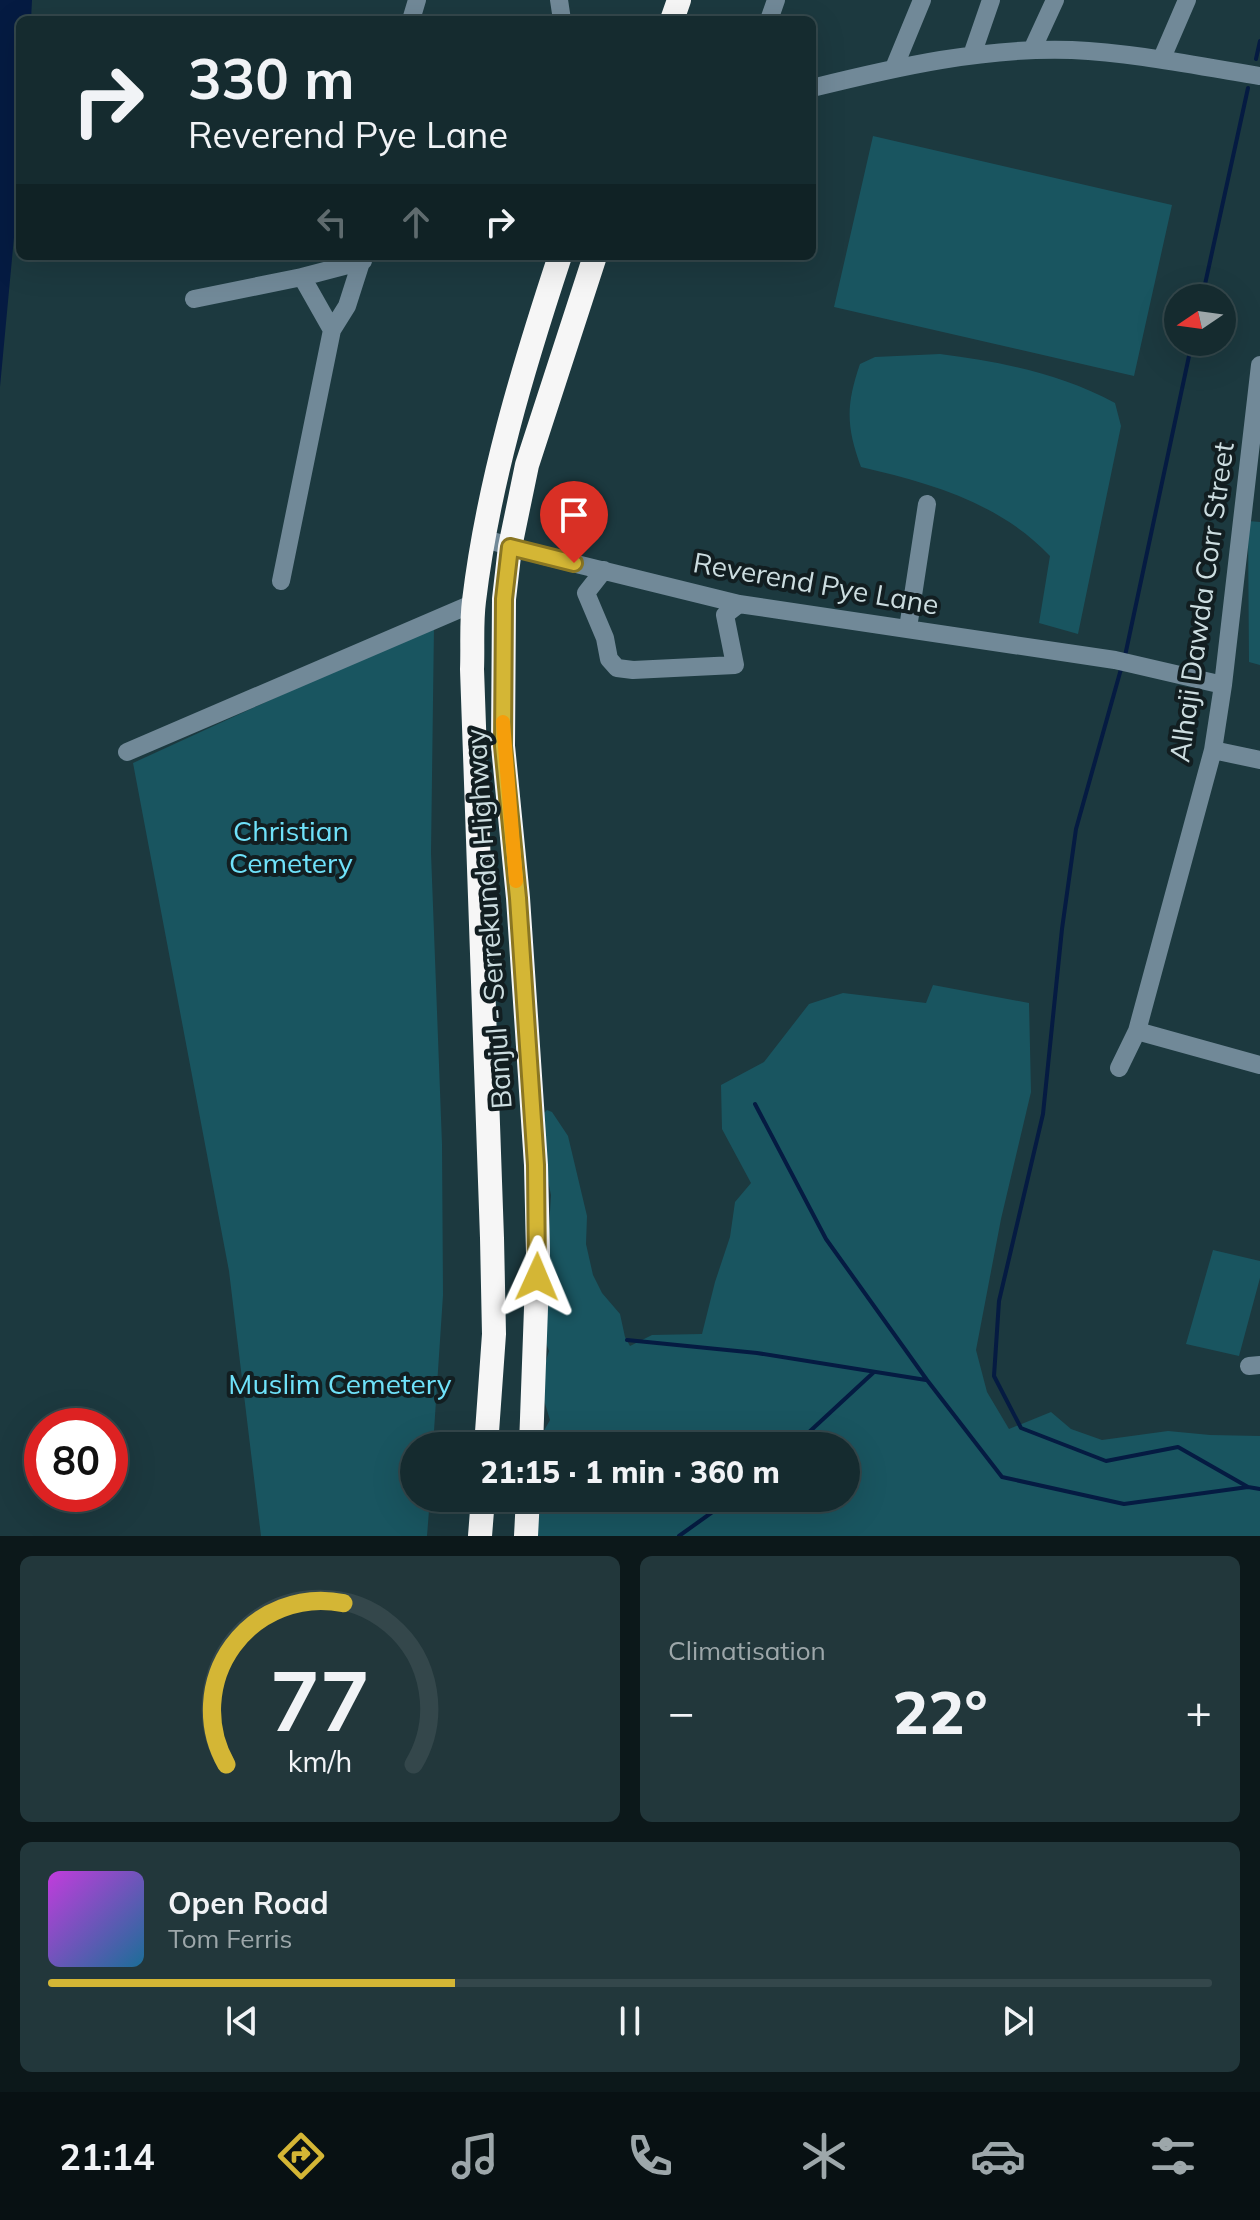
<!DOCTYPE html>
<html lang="fr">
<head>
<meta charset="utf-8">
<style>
	body { margin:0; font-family:Mulish,sans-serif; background:#22373b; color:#f1f3f6; height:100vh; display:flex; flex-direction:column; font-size:30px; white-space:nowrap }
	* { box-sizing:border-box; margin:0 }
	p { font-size:26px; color:#9da7aa }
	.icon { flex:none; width:44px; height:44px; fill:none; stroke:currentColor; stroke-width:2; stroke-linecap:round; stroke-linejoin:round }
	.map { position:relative; height:1536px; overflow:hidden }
	.details { display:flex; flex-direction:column; gap:20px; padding:20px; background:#0c181a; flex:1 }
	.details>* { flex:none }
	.guide { position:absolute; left:16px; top:16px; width:800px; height:244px; border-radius:12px; box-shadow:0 8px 32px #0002,0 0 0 2px #34474b; background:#152b2f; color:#f1f3f6; overflow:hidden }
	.needle { width:52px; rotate:257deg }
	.buttons { position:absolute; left:1164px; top:284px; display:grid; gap:16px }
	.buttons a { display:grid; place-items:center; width:72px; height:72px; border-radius:50%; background:#152b2f; box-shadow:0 8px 32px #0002,0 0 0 2px #34474b; font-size:40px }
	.speed { position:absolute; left:24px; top:1408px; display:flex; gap:16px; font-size:40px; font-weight:700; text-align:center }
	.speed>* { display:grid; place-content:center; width:104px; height:104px; border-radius:50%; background:#152b2f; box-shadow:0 8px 32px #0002,0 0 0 2px #34474b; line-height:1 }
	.speed .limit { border:12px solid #d22; background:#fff; color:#111 }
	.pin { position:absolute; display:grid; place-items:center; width:68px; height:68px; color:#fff; margin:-82px -34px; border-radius:50% 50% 50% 0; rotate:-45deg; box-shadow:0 0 8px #0007 }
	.pin .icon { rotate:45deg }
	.me { position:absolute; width:88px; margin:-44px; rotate:1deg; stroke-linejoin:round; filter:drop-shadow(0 0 6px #0008) }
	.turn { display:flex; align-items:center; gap:28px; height:168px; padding:0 40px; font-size:36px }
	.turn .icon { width:104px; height:104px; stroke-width:2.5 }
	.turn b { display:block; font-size:56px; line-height:68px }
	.lanes { display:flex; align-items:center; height:76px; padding:0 40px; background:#0003; justify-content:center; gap:40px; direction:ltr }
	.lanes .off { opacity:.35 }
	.big { font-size:60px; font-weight:800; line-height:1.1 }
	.details .widget { flex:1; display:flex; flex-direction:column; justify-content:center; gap:12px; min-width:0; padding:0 28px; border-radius:12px; background:#22373b }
	.details .dial { align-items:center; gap:0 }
	.dial svg { height:208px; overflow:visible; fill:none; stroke:#34474b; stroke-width:7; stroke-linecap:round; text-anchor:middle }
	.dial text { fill:#f1f3f6; stroke:none }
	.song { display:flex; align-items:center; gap:24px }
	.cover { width:96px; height:96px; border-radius:12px; background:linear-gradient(135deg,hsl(290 70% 55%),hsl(200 70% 35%)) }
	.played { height:8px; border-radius:4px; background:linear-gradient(90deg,#d4b635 35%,#34474b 35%) }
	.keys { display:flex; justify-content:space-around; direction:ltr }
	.heat { display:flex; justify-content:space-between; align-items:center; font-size:44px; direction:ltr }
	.details .tiles { flex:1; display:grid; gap:20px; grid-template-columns:1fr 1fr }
	.widget:last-child { grid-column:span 2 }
	.trip { position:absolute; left:400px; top:1432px; width:460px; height:80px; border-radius:40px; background:#152b2f; box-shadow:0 8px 32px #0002,0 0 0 2px #34474b; font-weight:800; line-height:80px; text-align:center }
	.dock { display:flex; height:128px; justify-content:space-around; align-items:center; background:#081113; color:#9da7aa }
	.dock .icon { width:56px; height:56px }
	.dock .selected { color:#d4b635 }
	.dock b { font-size:36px; color:#f1f3f6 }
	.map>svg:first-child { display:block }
</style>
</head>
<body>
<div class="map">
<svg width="1260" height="1536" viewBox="0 0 1260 1536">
	<rect width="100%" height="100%" fill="#1c393f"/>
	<!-- green -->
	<path fill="#195560" d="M873,136L1172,205L1134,376L834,307Z
		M940,354C1001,362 1060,373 1115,403L1121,426L1078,634L1039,623L1050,556C1000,503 930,483 861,467C846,426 846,405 860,364L875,357Z
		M1248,521L1260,522V665L1249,662Z
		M434,625L431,853L442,1144L443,1295L433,1446H414V1498H430L427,1536H261L229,1271L133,763Z
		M933,985L1029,1003L1031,1092L1001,1219L976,1350L987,1392L1009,1429L1051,1412L1071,1429L1102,1440L1168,1431L1210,1435L1260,1436V1536H535L543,1498H846V1446H542L541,1436L550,1420L539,1384L549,1351L542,1332L548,1303L545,1294L551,1195L545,1166L544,1113L547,1110L552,1112L568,1136L587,1216L586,1244L593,1275L602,1293L620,1314L625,1337L630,1346L652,1335L702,1334L715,1282L730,1237L735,1202L751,1183L722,1129L721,1085L764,1062L809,1004L843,993L926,1003Z
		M1213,1250L1260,1261V1278L1239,1356L1186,1344Z"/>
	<!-- water -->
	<path fill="#051b42" d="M0,0H32L31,20H20V173L0,387Z"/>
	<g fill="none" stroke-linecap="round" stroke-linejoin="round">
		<!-- stream -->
		<path stroke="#051b42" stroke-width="4" d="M1256,59L1260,41
			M1202,298L1248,88
			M1125,656L1192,342
			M1121,669L1076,829L1062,929L1043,1114L999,1301L994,1376L1021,1428L1106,1461L1178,1447L1248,1487
			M755,1104L826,1239L927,1380L1002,1477L1124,1504L1248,1487L1260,1489
			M627,1340L757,1353L926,1380
			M636,1434L667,1446
			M794,1446L874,1372
			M679,1536L732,1498"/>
		<!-- minor -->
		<path stroke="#718998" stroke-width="18" d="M559,0L562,20
			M411,20L417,0
			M769,20L776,0
			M1032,50L1055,0
			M972,55L991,0
			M1162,58L1187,0
			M894,68L922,0
			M812,88C897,67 984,47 1072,50C1136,53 1197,66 1260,76
			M302,277L332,330
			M194,299L302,277L363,261
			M485,539L544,556L739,604L1115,660L1223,685
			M604,570L586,593L605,638L609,659L617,668L633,670L735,665L725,615L739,604
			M281,581L332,330L347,306L363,256
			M908,628L927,504
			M1213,750L1260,760
			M127,752L474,603
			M1137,1031L1260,1065
			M1119,1068L1137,1031L1213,750L1223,685L1260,365
			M1249,1366L1260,1365"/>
		<!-- highway -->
		<path stroke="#f6f6f6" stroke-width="24" d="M672,20L679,0
			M486,1446L494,1334L492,1238L472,669C473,647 471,624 474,601C488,484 523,368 560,256
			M531,1446L538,1253L536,1165L518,898L503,746L504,599L510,547L527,465L595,256
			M480,1536L483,1498
			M526,1536L528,1498"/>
	</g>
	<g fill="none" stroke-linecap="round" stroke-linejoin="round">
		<defs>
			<path id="route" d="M537,1277L536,1165L518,898L503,746L504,599L510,547L574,563"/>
		</defs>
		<!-- route casing -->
		<use href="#route" stroke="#8a7622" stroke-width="20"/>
		<!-- route -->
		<use href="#route" stroke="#d4b635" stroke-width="14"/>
		<!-- slow -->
		<path stroke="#f59e0b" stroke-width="14" d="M503,722L516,881"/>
	</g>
	<g text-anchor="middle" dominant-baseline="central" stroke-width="8" stroke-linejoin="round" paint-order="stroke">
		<!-- street labels -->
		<g font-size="28" fill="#ccdde0" stroke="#121e21">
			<text transform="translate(816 583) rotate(10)">Reverend Pye Lane</text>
			<text transform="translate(1201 602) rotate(-82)">Alhaji Dawda Corr Street</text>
			<text transform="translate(488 919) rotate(-94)">Banjul - Serrekunda Highway</text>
		</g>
		<!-- park labels -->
		<g font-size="28" fill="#6fe2fa" stroke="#121e21">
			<text x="291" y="830">Christian<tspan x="291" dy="32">Cemetery</tspan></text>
			<text x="340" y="1383">Muslim Cemetery</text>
		</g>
	</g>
</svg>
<div class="buttons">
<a><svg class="needle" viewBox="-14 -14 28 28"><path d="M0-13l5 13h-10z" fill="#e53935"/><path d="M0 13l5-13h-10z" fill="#9da7aa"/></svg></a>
</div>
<div class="speed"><div class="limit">80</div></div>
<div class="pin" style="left:574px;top:563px;background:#d93025"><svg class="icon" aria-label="arrive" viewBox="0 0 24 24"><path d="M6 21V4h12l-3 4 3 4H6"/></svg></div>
<svg class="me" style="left:537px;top:1277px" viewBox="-20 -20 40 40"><path d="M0-17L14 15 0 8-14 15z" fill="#d4b635" stroke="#fff" stroke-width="4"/></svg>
<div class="trip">21:15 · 1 min · 360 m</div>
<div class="guide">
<div class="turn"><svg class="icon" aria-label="right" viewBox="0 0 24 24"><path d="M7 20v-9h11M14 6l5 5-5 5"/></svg><div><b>330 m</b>Reverend Pye Lane</div></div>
<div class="lanes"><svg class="icon off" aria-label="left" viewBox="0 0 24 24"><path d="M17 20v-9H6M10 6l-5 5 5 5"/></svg><svg class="icon off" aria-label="ahead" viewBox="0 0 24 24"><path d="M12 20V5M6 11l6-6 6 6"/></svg><svg class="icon" aria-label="right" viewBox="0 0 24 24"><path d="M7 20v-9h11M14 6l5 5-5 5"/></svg></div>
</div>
</div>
<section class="details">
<div class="tiles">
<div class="widget dial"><svg viewBox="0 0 100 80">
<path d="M14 69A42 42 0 1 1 86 69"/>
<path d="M14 69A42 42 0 0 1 59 7" stroke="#d4b635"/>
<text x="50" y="56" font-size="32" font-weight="700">77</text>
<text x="50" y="72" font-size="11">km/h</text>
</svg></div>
<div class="widget"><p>Climatisation</p>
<div class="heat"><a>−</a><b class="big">22°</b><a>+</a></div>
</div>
<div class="widget">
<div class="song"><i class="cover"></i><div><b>Open Road</b><p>Tom Ferris</p></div></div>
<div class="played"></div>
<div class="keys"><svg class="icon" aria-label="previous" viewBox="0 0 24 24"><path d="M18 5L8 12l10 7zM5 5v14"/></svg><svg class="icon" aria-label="pause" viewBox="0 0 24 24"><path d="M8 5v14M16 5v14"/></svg><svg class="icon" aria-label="next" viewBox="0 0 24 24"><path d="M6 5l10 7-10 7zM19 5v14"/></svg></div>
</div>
</div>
</section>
<nav class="dock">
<b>21:14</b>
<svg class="icon selected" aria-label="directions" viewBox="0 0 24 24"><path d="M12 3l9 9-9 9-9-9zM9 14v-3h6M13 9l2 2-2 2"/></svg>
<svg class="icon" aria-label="music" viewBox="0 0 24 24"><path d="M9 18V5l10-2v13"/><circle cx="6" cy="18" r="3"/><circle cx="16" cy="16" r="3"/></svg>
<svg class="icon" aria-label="phone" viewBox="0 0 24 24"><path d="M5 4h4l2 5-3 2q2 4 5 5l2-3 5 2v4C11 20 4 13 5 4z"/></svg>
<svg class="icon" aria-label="climate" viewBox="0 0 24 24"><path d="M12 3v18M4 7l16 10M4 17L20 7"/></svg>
<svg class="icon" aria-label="car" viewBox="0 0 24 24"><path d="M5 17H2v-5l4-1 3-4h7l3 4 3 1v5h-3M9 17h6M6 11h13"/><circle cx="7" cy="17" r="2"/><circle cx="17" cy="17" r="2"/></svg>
<svg class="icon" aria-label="filters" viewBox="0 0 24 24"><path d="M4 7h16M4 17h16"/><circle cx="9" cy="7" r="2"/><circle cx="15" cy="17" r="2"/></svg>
</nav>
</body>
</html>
